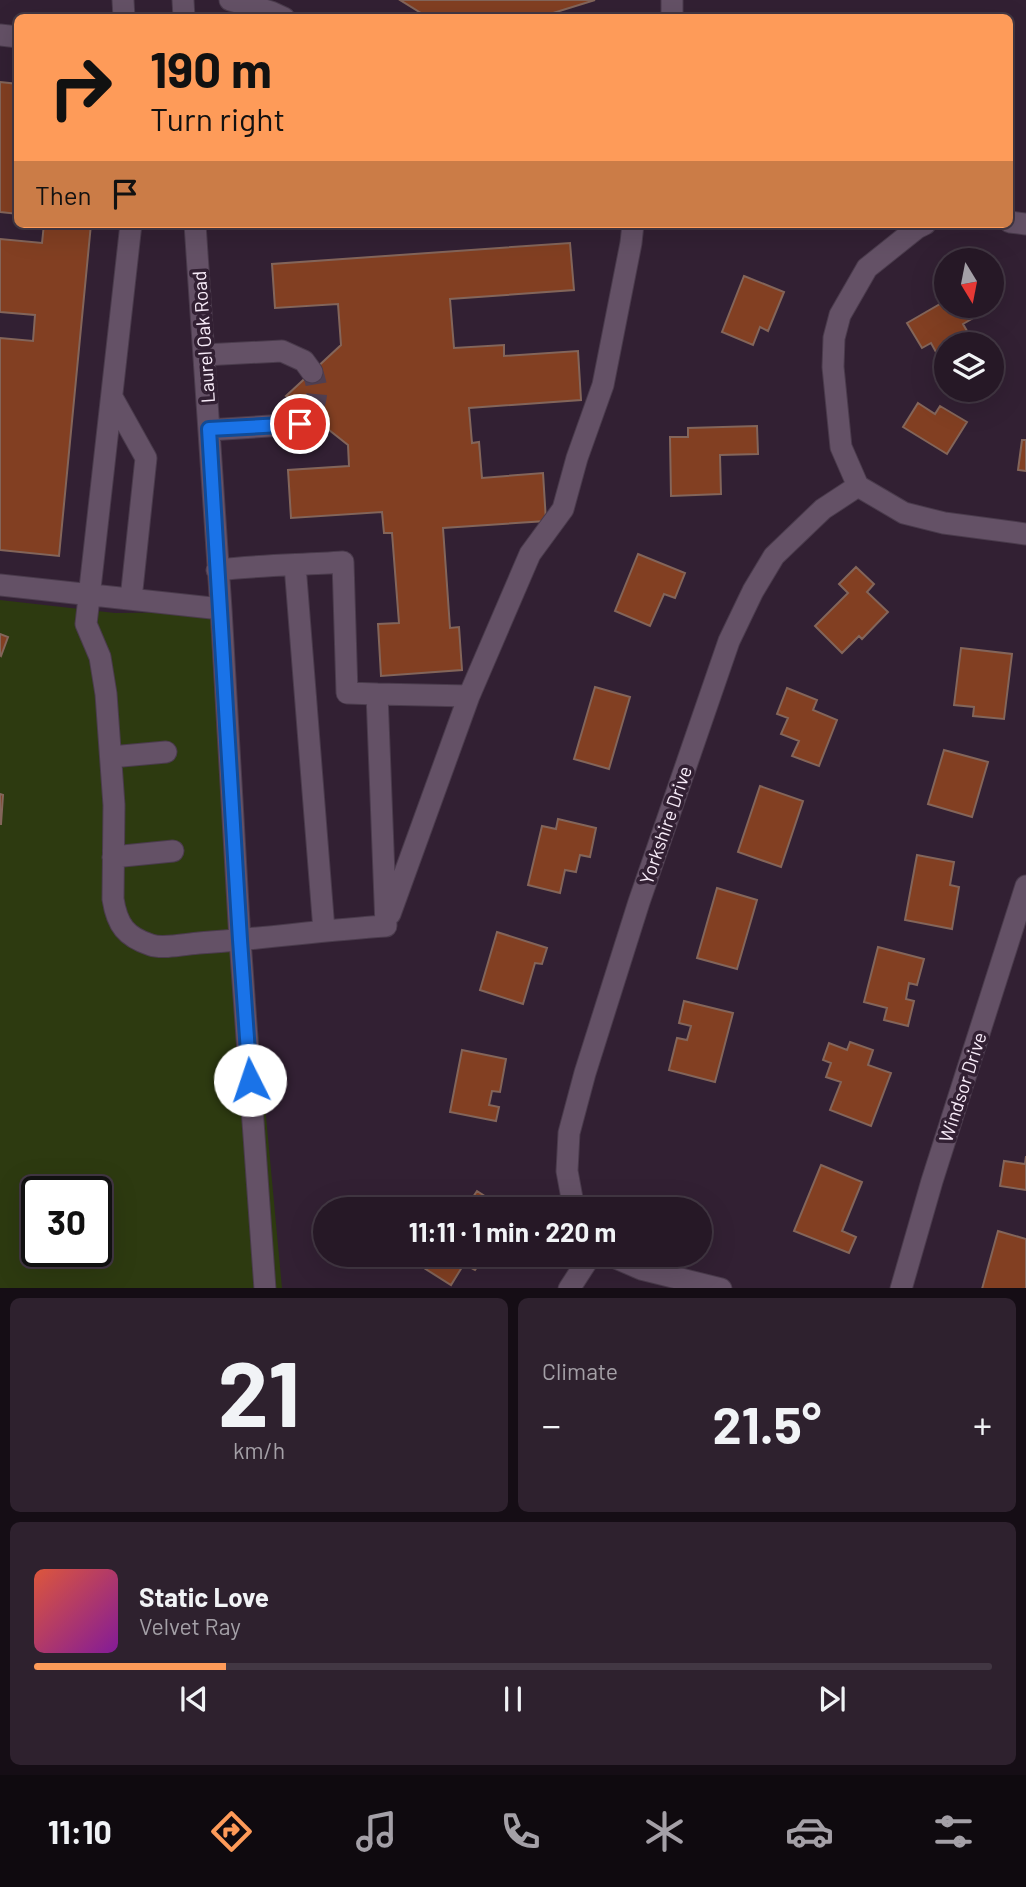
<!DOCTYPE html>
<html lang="en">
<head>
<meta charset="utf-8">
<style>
	body { margin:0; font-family:Barlow,sans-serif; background:#2e212e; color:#f1f3f6; height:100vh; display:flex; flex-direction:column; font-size:26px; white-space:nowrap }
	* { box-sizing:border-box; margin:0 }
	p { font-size:23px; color:#a4a0a7 }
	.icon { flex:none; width:38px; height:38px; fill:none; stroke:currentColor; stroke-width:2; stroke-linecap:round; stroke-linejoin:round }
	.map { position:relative; height:1288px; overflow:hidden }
	.panel { display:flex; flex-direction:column; gap:10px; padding:10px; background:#150d15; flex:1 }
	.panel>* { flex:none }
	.top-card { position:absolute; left:14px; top:14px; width:999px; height:214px; border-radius:10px; box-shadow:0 7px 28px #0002,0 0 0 2px #423743; background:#fe9b59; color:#111; overflow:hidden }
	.needle { width:46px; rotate:170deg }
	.buttons { position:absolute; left:934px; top:248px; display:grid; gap:14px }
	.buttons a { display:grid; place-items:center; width:70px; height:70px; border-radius:50%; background:#261826; box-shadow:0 7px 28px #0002,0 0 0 2px #423743; font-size:35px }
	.speed { position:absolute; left:21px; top:1176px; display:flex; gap:14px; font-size:35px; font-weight:700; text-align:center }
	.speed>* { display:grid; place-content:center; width:91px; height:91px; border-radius:50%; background:#261826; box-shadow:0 7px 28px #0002,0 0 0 2px #423743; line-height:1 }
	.speed .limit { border:4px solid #111; border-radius:10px; background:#fff; color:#111 }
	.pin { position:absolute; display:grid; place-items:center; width:60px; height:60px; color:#fff; margin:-30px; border:4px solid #fff; border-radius:50%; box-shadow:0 2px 7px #0007 }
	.me { position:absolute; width:77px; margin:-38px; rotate:356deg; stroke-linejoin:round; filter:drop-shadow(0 0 5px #0008) }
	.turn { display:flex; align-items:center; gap:24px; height:147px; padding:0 21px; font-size:32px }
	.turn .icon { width:91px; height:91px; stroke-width:2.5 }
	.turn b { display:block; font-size:49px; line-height:60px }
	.then { display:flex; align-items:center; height:66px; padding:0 21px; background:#0003; gap:14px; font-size:26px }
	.big { font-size:52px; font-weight:700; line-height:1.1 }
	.panel .widget { flex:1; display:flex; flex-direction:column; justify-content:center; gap:10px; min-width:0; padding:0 24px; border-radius:10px; background:#2e212e }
	.panel .dial { align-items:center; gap:0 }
	.dial b { font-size:91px; line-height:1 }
	.song { display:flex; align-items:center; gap:21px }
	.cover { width:84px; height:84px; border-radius:10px; background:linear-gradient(135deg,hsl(10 70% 55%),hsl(290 70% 35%)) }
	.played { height:7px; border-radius:4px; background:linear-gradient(90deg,#fe9b59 20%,#423743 20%) }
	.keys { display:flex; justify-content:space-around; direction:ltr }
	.heat { display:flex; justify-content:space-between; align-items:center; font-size:38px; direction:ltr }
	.panel .tiles { flex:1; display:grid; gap:10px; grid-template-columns:1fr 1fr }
	.widget:last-child { grid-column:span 2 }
	.trip { position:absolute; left:313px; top:1197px; width:399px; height:70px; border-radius:35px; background:#261826; box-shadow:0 7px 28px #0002,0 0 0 2px #423743; font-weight:700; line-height:70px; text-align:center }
	.menu { display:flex; height:112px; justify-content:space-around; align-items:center; background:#0f0a0f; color:#a4a0a7 }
	.menu .icon { width:49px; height:49px }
	.menu .active { color:#fe9b59 }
	.menu b { font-size:32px; color:#f1f3f6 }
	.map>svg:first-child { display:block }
</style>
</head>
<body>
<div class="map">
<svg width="1026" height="1289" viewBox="0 0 1026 1289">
	<rect width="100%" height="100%" fill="#322033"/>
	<!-- green -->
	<path fill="#2d3a10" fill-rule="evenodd" d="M0,600L115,613L219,612L282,1288H0ZM37,1192H96V1251H37Z"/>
	<!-- building -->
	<path fill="#823f22" stroke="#83655a" stroke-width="2" d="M400,0H595L537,18H429Z
		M0,82L18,84V214L0,212Z
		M44,224H91L59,556L0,550V338L33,341L35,315L0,312V239L42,243Z
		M570,243L574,290L450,299L454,348L504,345V356L578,351L581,400L469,408L472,443L479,442L482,478L543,473L546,521L443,528L450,628L459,627L462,670L381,676L378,624L399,623L392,533H384L382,512L291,518L288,470L349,466L348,445L286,396L341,345L338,304L275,308L272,264Z
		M744,276L784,292L768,331L760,327L753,345L722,332Z
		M947,300V306H985L987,310L963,324L971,338L959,345H947V357L941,361L931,343L922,348L907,323Z
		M918,403L935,414L940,406L967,422L947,454L903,427Z
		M757,426L758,454L720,455L721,494L671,496L670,437H688V428Z
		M1022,440H1026V471L1018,470Z
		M638,554L685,573L675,598L664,594L650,626L615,611Z
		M856,567L874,584L867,592L888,612L862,639L859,636L842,653L815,626L848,593L839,584Z
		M0,634L8,637L1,656L0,655Z
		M961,648L1012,654L1004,719L973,716L974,707L954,705Z
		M595,687L630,697L609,769L574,759Z
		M787,688L817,700L813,710L837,720L819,766L792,756L799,741L781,734L788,718L777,714Z
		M944,750L988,762L972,817L928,804Z
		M760,786L803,801L781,867L738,852Z
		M0,794L3,795L1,824H0Z
		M558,819L596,828L590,857L580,855L576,872L565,870L560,893L528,885L542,826L556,829Z
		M917,855L954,862L950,885L959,887L952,929L905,920Z
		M717,888L757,900L737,969L697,958Z
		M497,932L547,948L542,964L535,963L523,1004L480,990Z
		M878,947L924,959L917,985L909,983L906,999L914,1001L908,1026L884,1020L887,1008L864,1002Z
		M684,1001L733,1013L715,1082L669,1070L677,1038L687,1040L691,1026L679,1023Z
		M850,1042L873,1050L868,1065L891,1073L871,1126L830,1110L841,1082L826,1077L831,1063L823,1060L829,1043L847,1050Z
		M462,1050L506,1059L500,1092L492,1091L489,1105L499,1107L496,1121L450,1112Z
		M1026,1156V1190L1000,1186L1004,1161L1025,1164Z
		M821,1165L862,1182L842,1231L856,1237L849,1253L794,1231Z
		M477,1191L505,1209H465Z
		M998,1231L1026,1239V1289H982Z
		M421,1255H486L475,1270L464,1264L451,1285L416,1263Z"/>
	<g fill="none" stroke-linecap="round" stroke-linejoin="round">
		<!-- minor-tunnel -->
		<path stroke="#503f51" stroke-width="21" stroke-dasharray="21 10" stroke-linecap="butt" d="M310,414C318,401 319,385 312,372"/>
		<defs>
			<path id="minor" d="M123,0L124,18
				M183,0L184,18
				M230,0L271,12L284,18
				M672,0V18
				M0,35L18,37
				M1010,222L1026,224
				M131,224L86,624L100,657L106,694L114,805L113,899C117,925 126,937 151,945C163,949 186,944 199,943C261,939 323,930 386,926L377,694L347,693L343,562C301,565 259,565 217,570
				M195,224L221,609L240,940L265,1289
				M925,224L917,228L867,268L840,315L834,338L833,367L841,447L858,486L904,513L944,523L1026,534
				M204,355L282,351L304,361L312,372
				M112,397L146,458L131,599
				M209,430L300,424L310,414
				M295,565L324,930
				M0,585L221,609
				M377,694L469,696
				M111,757L166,752
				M113,857L173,851
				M390,914L469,696L530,554L563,509L577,458L603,385L631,243L633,224
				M574,1209L567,1171L569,1133L585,1073L639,902L729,641L753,591L774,556L823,509L858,486
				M609,1255L641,1269L721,1289
				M569,1289L591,1255
				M901,1289L932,1181L1026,886"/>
		</defs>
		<!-- minor casing -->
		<use href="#minor" stroke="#4a3b4c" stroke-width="23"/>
		<!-- minor -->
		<use href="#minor" stroke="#645166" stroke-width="21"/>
	</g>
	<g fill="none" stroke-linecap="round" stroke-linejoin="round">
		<defs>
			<path id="route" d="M250,1080L240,940L209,429L300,424"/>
		</defs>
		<!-- route casing -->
		<use href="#route" stroke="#114b97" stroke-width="18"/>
		<!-- route -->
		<use href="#route" stroke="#1a73e8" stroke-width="12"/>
	</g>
	<g text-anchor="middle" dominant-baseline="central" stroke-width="7" stroke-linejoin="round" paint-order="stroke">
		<!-- street labels -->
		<g font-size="19" fill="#f8ecf9" stroke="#322033">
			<text transform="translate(203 337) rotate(-94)">Laurel Oak Road</text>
			<text transform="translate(665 825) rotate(-71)">Yorkshire Drive</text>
			<text transform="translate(962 1087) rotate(-72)">Windsor Drive</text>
		</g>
	</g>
</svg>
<div class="buttons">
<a><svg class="needle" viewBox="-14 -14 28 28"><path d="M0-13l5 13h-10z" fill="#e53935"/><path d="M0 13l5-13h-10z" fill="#a4a0a7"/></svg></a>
<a><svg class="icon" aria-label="layers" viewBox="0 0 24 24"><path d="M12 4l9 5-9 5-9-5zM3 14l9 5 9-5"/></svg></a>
</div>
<div class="speed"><div class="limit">30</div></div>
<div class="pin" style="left:300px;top:424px;background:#d93025"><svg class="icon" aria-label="arrive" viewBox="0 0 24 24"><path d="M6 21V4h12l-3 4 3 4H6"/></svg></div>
<svg class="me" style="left:250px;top:1080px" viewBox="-20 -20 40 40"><circle r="19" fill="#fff"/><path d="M0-13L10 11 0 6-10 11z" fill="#1a73e8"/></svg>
<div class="trip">11:11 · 1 min · 220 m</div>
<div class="top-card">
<div class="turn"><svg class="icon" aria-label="right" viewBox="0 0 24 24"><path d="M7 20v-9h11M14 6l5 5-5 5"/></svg><div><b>190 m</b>Turn right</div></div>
<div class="then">Then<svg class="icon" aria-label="arrive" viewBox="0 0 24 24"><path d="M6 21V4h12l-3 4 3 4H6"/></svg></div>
</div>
</div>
<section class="panel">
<div class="tiles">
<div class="widget dial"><b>21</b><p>km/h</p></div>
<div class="widget"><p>Climate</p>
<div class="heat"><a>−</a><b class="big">21.5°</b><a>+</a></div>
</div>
<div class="widget">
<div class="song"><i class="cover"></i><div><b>Static Love</b><p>Velvet Ray</p></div></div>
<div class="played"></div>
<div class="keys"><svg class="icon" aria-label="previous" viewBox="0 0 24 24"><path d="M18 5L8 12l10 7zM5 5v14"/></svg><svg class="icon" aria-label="pause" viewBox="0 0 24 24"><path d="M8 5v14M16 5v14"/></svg><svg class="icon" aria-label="next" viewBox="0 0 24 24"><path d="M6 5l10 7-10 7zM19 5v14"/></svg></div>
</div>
</div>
</section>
<nav class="menu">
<b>11:10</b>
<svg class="icon active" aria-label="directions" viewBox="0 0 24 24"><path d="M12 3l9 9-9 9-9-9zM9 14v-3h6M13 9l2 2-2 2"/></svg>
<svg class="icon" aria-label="music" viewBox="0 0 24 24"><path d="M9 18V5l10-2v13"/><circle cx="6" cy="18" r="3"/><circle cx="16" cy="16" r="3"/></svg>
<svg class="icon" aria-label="phone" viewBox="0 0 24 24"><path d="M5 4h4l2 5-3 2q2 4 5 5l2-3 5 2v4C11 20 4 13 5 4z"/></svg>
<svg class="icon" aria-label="climate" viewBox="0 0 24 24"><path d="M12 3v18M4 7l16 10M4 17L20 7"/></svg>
<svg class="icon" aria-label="car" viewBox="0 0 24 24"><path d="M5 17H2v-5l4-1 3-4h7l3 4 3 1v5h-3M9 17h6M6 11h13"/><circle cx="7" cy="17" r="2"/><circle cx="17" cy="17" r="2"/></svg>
<svg class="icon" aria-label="filters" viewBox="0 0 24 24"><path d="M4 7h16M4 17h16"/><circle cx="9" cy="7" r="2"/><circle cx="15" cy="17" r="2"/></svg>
</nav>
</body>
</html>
